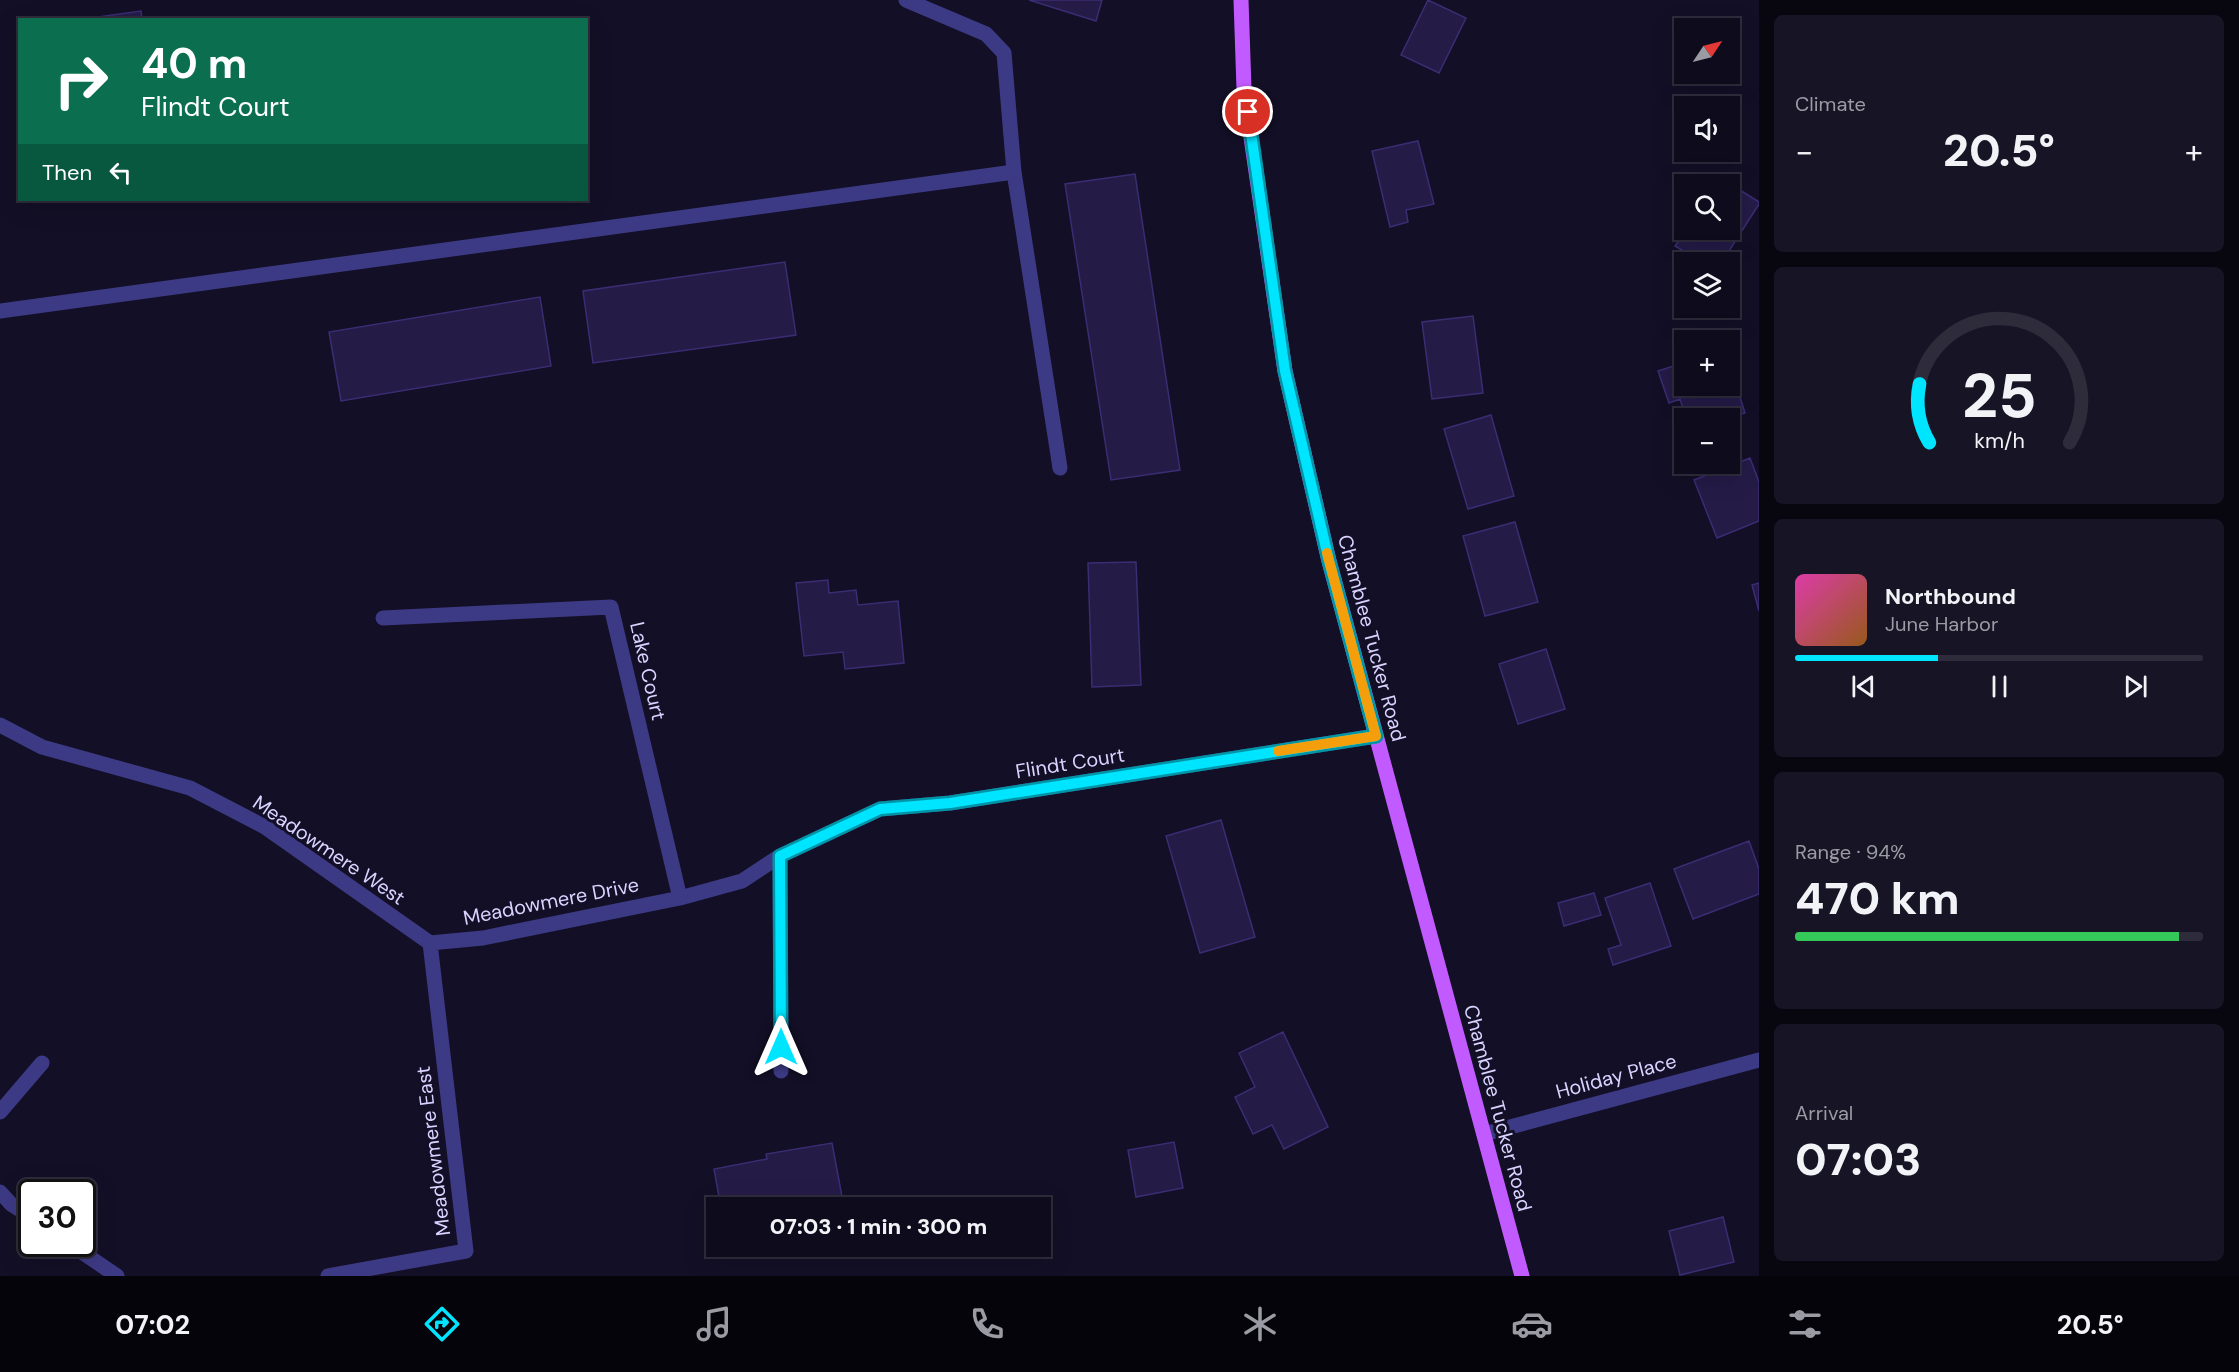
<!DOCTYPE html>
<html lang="en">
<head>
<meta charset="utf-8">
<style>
	body { margin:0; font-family:"DM Sans",sans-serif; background:#171425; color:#f1f3f6; height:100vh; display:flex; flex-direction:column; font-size:22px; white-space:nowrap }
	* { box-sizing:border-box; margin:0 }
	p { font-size:20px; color:#9b9ba3 }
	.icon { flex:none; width:33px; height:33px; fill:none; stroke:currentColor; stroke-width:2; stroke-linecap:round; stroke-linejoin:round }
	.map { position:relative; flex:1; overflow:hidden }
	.details { display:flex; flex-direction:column; gap:15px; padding:15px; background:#08060f; width:480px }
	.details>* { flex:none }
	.banner { position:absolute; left:18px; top:18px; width:570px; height:183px; border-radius:0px; box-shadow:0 6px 24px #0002,0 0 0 2px #2e2b3b; background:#0b6e4f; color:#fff; overflow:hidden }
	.needle { width:39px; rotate:55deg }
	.fabs { position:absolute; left:1674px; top:18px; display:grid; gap:12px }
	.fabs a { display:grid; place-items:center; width:66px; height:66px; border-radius:0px; background:#0e0b1c; box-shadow:0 6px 24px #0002,0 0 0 2px #2e2b3b; font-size:30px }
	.speed { position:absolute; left:18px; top:1179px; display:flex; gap:12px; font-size:30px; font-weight:700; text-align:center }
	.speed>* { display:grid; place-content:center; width:78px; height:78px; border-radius:50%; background:#0e0b1c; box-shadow:0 6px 24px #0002,0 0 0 2px #2e2b3b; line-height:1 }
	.speed .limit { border:3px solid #111; border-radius:9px; background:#fff; color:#111 }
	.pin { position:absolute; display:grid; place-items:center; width:51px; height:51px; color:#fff; margin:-26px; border:3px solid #fff; border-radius:50%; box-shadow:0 2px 6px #0007 }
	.me { position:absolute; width:66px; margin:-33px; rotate:0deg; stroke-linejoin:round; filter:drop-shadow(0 0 4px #0008) }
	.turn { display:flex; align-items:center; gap:21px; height:126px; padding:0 24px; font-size:27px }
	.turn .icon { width:78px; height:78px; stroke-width:2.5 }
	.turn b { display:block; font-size:42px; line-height:51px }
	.then { display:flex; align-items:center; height:57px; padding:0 24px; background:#0003; gap:12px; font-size:22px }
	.big { font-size:45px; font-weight:800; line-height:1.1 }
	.details .widget { flex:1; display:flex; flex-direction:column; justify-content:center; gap:9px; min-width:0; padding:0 21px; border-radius:9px; background:#171425 }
	.details .dial { align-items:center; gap:0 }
	.dial svg { height:156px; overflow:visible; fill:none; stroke:#2e2b3b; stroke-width:7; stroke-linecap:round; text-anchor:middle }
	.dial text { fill:#f1f3f6; stroke:none }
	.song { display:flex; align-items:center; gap:18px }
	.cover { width:72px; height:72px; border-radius:9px; background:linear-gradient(135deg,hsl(320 70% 55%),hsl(30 70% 35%)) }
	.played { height:6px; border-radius:3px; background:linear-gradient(90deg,#00e5ff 35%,#2e2b3b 35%) }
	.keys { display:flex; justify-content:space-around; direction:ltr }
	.heat { display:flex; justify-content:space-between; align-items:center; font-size:33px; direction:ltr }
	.charge { height:9px; border-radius:4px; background:linear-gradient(90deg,#34c759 94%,#2e2b3b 0) }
	.trip { position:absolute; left:706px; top:1197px; width:345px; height:60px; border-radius:0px; background:#0e0b1c; box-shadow:0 6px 24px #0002,0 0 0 2px #2e2b3b; font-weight:800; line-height:60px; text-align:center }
	.tab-bar { display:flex; height:96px; justify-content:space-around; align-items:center; background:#06040b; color:#9b9ba3 }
	.tab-bar .icon { width:42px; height:42px }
	.tab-bar .current { color:#00e5ff }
	.tab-bar b { font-size:27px; color:#f1f3f6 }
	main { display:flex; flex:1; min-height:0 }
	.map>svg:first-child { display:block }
</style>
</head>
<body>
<main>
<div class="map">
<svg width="1759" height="1276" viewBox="0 0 1759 1276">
	<rect width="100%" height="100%" fill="#130f26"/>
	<!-- building -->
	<path fill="#241b47" stroke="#3b2d73" stroke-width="1.5" d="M1029,0H1102L1096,21Z
		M1428,0L1466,18L1439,73L1401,55Z
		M141,11L142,20H98L97,17Z
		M1418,141L1434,204L1406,210L1408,222L1390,227L1372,151Z
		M1135,174L1180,470L1111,480L1065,184Z
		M1719,177L1759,202V204L1722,262H1702L1675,246L1686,230H1730V184H1714Z
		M785,262L796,335L593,363L583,291Z
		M540,297L551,366L341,401L329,332Z
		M1473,316L1483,393L1432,399L1422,322Z
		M1684,345V386H1730V365L1745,413L1728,418H1686L1680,399L1669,403L1658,371L1683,363L1677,347Z
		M1491,415L1514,496L1468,509L1444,429Z
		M1750,458L1759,482V521L1717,538L1694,480Z
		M1515,522L1538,602L1485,616L1463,536Z
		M1136,562L1141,685L1092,687L1088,563Z
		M828,580L829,593L856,590L858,605L898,601L904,663L845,669L843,652L804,656L796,583Z
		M1759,583V611L1752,585Z
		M1546,649L1565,709L1518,724L1499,664Z
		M1221,820L1255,937L1200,953L1166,836Z
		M1749,841L1759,869V894L1693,919L1674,869Z
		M1650,883L1671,946L1613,965L1608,949L1621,945L1605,898Z
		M1594,893L1601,915L1564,926L1558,903Z
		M1283,1032L1328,1127L1284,1149L1272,1125L1253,1134L1235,1097L1255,1087L1239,1053Z
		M1174,1142L1183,1188L1136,1197L1128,1150Z
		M832,1143L843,1202L809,1208H721L714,1169L767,1159L766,1154Z
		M1723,1217L1734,1262L1680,1275L1669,1231Z"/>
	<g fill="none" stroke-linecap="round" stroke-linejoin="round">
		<!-- minor -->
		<path stroke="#3d3a85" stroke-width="15" d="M1014,172L1060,468
			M0,311L1014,172L1004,53L986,34L906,0
			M383,618L611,607L680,898
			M0,725L42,747L190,788L265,827L430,943
			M780,856L781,1071
			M430,943L483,938L680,898L742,881L780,856L880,809L950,803L1376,736
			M0,1112L42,1063
			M1484,1134L1759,1060
			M0,1192L11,1204L32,1217
			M70,1244L117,1276
			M328,1276L466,1251L430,943"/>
		<!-- major -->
		<path stroke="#c25bff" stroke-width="15" d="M1241,0L1244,89L1285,371L1329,561L1522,1276"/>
	</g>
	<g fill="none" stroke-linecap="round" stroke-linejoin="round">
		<defs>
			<path id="route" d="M781,1047L780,856L880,809L950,803L1376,736L1329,561L1285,371L1248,112"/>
		</defs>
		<!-- route casing -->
		<use href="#route" stroke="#0095a6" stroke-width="15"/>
		<!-- route -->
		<use href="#route" stroke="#00e5ff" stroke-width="10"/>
		<!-- slow -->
		<path stroke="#f59e0b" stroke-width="10" d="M1278,751L1376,736L1327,553"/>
	</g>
	<g text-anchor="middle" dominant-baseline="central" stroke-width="6" stroke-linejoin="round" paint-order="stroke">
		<!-- street labels -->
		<g font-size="20" fill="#d9d4ff" stroke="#130f26">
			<text transform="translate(1372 638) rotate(75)">Chamblee Tucker Road</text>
			<text transform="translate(648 671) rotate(77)">Lake Court</text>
			<text transform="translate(1070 763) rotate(-9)">Flindt Court</text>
			<text transform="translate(329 850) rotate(34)">Meadowmere West</text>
			<text transform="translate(551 901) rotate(-11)">Meadowmere Drive</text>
			<text transform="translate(1616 1076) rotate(-15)">Holiday Place</text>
			<text transform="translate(1498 1108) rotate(75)">Chamblee Tucker Road</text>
			<text transform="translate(433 1151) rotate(-97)">Meadowmere East</text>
		</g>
	</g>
</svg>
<div class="fabs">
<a><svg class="needle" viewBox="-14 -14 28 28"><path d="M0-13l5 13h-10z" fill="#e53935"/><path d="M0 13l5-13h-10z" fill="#9b9ba3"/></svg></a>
<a><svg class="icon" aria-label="sound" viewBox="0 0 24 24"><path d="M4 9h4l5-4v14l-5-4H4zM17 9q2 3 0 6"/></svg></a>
<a><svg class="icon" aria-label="search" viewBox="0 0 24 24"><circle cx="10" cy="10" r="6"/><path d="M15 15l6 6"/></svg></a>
<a><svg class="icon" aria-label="layers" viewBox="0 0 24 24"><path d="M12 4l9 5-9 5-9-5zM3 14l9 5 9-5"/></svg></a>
<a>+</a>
<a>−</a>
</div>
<div class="speed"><div class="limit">30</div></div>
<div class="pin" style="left:1248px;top:112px;background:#d93025"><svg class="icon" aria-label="arrive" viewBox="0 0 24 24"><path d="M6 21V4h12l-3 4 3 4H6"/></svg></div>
<svg class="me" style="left:781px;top:1047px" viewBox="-20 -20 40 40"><path d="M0-17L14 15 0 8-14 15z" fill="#00e5ff" stroke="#fff" stroke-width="4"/></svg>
<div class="trip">07:03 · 1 min · 300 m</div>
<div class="banner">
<div class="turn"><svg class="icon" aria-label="right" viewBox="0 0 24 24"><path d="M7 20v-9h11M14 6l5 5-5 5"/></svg><div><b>40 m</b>Flindt Court</div></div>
<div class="then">Then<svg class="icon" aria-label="left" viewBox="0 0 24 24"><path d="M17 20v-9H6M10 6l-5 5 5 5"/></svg></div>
</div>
</div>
<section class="details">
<div class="widget"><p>Climate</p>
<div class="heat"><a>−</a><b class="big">20.5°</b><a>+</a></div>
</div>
<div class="widget dial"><svg viewBox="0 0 100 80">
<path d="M14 69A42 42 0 1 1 86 69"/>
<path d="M14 69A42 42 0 0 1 9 39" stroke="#00e5ff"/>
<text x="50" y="56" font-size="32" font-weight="700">25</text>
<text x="50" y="72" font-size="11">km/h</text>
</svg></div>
<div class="widget">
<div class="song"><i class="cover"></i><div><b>Northbound</b><p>June Harbor</p></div></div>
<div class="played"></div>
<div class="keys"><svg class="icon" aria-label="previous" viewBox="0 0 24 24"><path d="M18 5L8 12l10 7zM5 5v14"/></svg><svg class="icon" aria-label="pause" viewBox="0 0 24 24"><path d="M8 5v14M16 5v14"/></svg><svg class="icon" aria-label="next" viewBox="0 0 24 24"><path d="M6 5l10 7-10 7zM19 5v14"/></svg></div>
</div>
<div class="widget"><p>Range · 94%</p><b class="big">470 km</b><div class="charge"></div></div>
<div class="widget"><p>Arrival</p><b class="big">07:03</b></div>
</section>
</main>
<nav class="tab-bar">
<b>07:02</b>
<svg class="icon current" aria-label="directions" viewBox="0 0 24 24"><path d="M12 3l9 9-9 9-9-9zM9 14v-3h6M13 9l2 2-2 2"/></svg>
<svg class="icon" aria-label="music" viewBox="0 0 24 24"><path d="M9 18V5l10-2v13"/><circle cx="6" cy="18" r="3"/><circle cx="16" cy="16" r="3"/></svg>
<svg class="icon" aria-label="phone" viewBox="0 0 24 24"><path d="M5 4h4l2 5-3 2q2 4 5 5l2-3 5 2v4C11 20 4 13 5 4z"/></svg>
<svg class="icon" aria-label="climate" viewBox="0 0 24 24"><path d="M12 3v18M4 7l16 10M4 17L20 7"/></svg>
<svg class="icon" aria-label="car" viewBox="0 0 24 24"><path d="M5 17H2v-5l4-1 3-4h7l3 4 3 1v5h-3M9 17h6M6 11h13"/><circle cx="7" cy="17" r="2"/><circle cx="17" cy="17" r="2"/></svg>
<svg class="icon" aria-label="filters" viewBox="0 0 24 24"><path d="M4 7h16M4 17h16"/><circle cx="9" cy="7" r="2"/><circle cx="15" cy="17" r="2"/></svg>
<b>20.5°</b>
</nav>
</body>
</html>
